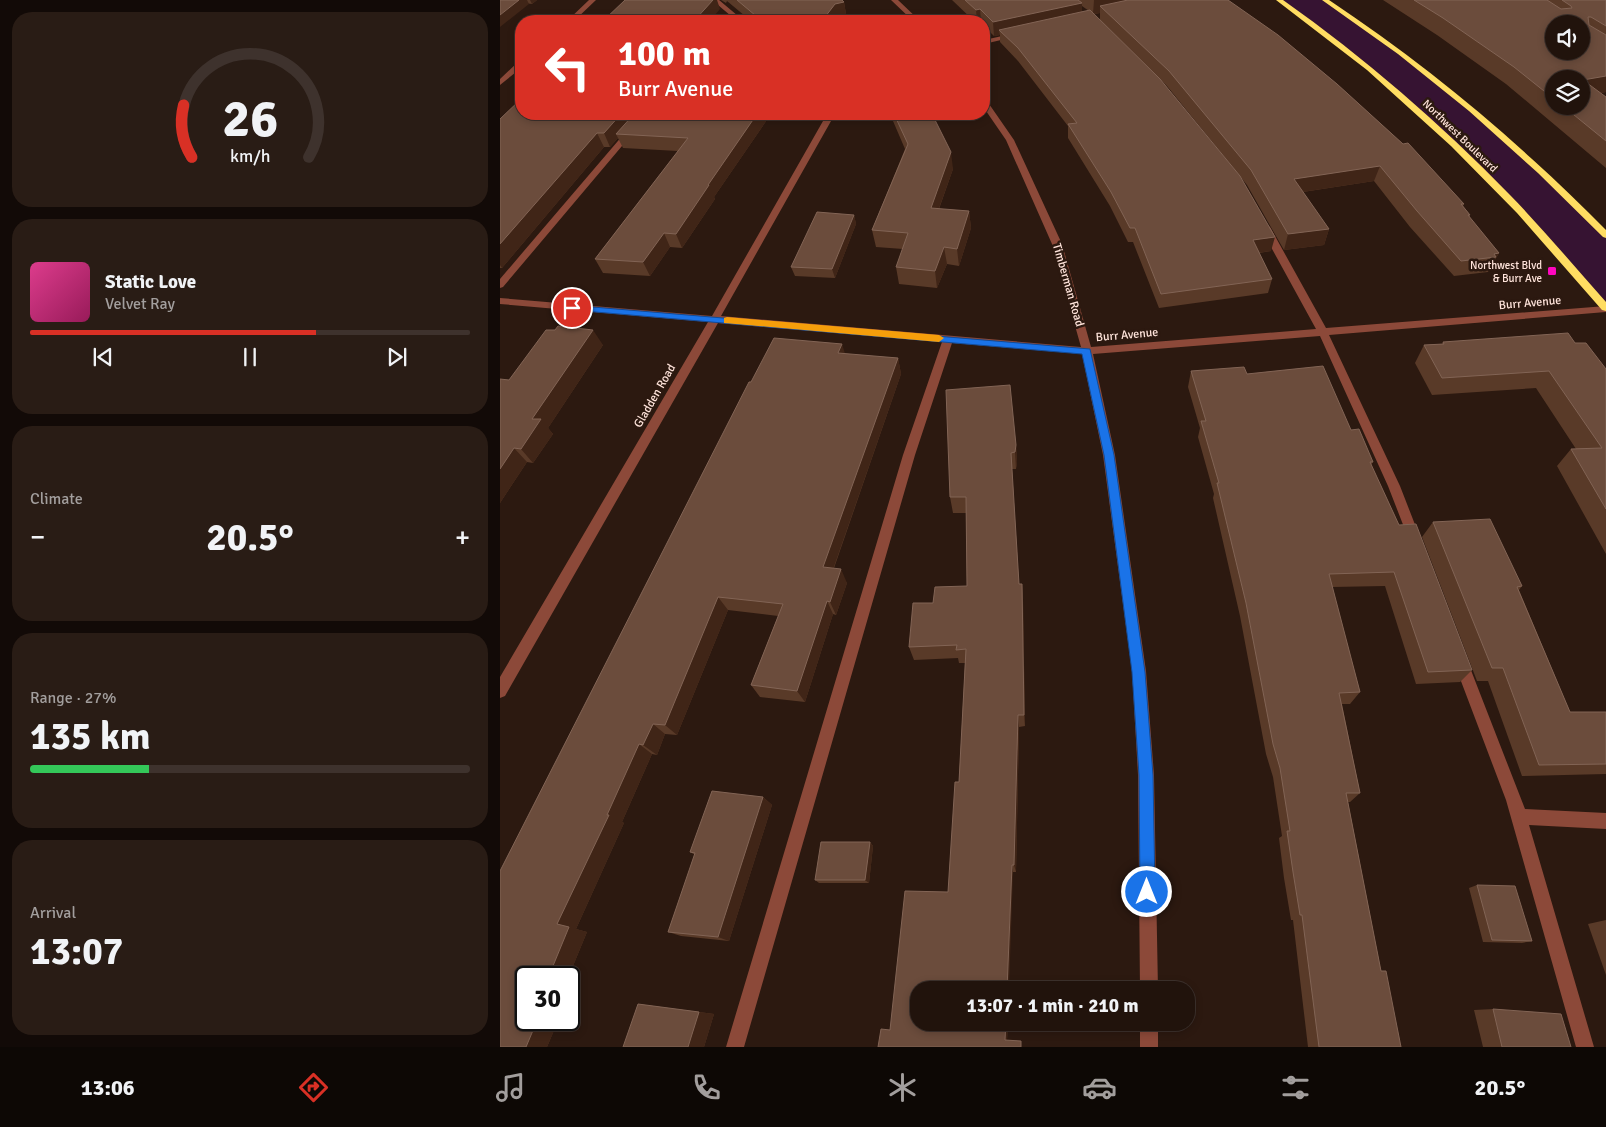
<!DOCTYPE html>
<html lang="en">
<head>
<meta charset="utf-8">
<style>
	body { margin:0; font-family:Signika,sans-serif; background:#291c15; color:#f1f3f6; height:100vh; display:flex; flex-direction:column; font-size:19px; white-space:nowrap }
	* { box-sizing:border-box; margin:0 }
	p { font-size:16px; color:#a29e9d }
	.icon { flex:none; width:28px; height:28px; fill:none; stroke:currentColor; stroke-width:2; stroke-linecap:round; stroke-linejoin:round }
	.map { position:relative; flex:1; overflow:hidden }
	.sheet { display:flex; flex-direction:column; gap:12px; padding:12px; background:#120a07; width:500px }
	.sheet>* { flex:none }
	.top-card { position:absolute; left:15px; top:15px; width:475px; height:105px; border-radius:20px; box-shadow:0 2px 8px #0003,0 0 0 1px #3e322d; background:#d93025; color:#fff; overflow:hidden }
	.buttons { position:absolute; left:1045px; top:15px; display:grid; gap:10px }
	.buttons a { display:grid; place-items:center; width:45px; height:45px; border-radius:50%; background:#21130c; box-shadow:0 2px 8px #0003,0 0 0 1px #3e322d; font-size:25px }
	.speed { position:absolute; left:15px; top:966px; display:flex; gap:10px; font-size:25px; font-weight:700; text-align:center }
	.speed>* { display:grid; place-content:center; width:65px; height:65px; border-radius:50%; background:#21130c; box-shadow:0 2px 8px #0003,0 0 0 1px #3e322d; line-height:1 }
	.speed .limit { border:2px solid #111; border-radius:8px; background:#fff; color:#111 }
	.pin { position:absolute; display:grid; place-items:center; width:42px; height:42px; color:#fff; margin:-21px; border:2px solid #fff; border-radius:50%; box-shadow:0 1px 5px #0007 }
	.me { position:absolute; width:55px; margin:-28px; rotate:0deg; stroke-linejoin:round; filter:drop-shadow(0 0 4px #0008) }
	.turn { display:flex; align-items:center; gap:18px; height:105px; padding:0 20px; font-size:22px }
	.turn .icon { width:65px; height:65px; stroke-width:2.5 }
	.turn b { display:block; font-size:35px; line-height:42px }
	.big { font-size:38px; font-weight:700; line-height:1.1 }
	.sheet .widget { flex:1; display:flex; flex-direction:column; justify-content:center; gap:8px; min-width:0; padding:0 18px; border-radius:20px; background:#291c15 }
	.sheet .dial { align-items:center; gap:0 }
	.dial svg { height:130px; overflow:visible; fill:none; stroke:#3e322d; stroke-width:7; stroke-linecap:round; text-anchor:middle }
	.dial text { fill:#f1f3f6; stroke:none }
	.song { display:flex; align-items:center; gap:15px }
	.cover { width:60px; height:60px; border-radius:8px; background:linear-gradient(135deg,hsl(330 70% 55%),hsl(330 70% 35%)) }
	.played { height:5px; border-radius:2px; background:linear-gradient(90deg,#d93025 65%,#3e322d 65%) }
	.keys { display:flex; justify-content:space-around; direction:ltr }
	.heat { display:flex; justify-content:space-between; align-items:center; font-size:28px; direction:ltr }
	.charge { height:8px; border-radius:4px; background:linear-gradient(90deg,#34c759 27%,#3e322d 0) }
	.trip { position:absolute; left:410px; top:981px; width:285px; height:50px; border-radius:20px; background:#21130c; box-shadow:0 2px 8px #0003,0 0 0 1px #3e322d; font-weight:700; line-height:50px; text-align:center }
	.tab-bar { display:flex; height:80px; justify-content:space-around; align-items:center; background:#0d0805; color:#a29e9d }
	.tab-bar .icon { width:35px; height:35px }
	.tab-bar .active { color:#d93025 }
	.tab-bar b { font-size:22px; color:#f1f3f6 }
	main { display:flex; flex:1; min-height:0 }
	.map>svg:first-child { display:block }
</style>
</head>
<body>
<main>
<section class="sheet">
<div class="widget dial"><svg viewBox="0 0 100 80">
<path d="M14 69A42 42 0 1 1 86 69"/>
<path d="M14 69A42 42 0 0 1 9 37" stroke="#d93025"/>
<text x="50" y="56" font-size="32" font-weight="700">26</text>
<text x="50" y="72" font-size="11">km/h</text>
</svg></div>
<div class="widget">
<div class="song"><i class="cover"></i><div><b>Static Love</b><p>Velvet Ray</p></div></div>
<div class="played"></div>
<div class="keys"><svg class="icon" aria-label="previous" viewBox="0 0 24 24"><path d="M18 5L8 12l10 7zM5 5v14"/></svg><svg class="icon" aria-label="pause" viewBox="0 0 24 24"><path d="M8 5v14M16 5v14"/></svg><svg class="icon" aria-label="next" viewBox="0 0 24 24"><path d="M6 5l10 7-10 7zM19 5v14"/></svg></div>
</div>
<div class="widget"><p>Climate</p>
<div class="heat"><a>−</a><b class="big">20.5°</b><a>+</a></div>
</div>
<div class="widget"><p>Range · 27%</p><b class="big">135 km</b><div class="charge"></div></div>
<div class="widget"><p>Arrival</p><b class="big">13:07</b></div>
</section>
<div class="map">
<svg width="1106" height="1047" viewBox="0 0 1106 1047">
	<rect width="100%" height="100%" fill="#2c1910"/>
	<!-- green -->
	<path fill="#361332" d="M779,0H825L955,95L1106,235V308L1008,198L886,82Z"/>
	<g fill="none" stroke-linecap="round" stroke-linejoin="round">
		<!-- minor -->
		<path fill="#8c4939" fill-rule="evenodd" d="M89,0H96L74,21H67Z
			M212,0H219L244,21H237Z
			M391,0H398L420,21H413Z
			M516,33L518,34V36L484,44V40Z
			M18,62H21V68L0,85V79Z
			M484,101H487L514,140L562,244L591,347L816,329L760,227L765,224L770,227L826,328L1106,306V312L829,335L900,486L921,540L919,544L915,545L911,544L909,540L888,486L820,336L593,354L615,455L646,671L654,775L658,990H640L638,775L632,671L603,455L582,354L452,343L415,455L244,1047H226L403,455L442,342L218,323L5,696L0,698V677L208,322L0,304V298L212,316L327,114H335L221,316L581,347L552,244L506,140L484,108Z
			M141,114H149L3,287L0,288V279Z
			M960,654L965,655L967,660L1025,809L1106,813V829L1029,825L1094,1047H1076L1006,800L953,660L955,655Z
			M640,1022H658V1047H640Z"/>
		<!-- major -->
		<path fill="#ffdd62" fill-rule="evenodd" d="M776,0H783C865,58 940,123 1010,195C1043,229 1074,266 1106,302V311L1102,310L1017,213L951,146L867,70Z
			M822,0H829C901,48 969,101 1032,159C1058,182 1082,206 1106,230V238L1103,237L1038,173L969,111L898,54Z"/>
	</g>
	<!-- wall -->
	<path fill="#593a28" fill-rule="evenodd" d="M0,0H37L32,4Z
		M221,0H342L344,2L346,14L337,17L334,21H251L227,1L226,3Z
		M452,0H728L964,204L963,206L970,215L969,217L999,253L988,272L954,276L910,227L874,181L803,192L829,229L824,245L784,250L747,185L667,86L600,20V13L594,14L771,251L759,253L772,279L768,293L659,308L633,242H628L610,206L568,138V126L518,61L500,42V35L494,36L484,26V21H474ZM582,6L589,11L582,12Z
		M883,0H1106V92L1101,93L1106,97V168L1006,84L937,35ZM1054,79L1081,106H1054Z
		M21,114H271L214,197L215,199L182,248L170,247L150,276L103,273L95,259L178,151L123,148L118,138L110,147H104L2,268H0V119Z
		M390,114H432L453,169L439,209L469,211L471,228L459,266L447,264L437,288L399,284L396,267L403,249L376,247L372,230L405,149Z
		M354,215L356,224L335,278L295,276L291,267Z
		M55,330L103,345L48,428L53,434L33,463L27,462L0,503V379L9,380Z
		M943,342L1075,343L1106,369V554L1057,466L1071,449H1076L1036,388L932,395L915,363L924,345L942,344Z
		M345,354L398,358L401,374L334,568L347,583L336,615L333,614L305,702L260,697L251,685L278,616L228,610L177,735L165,734L157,755L152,754L122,822L124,823L76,929L87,932L68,978H26V1020H51L48,1027L55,1028L47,1047H0L251,382Z
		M691,371L747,374L851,430L873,462L871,465L899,525L972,670L960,682L916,684L885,586L832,587L860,692L850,704H842L860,793L850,802H848L881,971L901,1047H808L793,920H791L784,878L779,838L782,836L773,777L766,754L740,616L713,498L714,494L698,437L700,428L688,387Z
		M516,445L517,462L516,469H512L519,584H522L523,599L525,726L519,727L516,872H513L419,1022H508L507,1040L523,1042L390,1030L448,892L459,782L465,663H459L458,658L414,660L409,647L433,603L467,586L466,513H453L450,497Z
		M933,522L1022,586L1019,590L1070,712H1106V774L1022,776L988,681H977L922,537Z
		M263,797L272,805L229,941L181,936L168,932L195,855L190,852Z
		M370,842L373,846L369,883H319L315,880Z
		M977,885L1032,941L1022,943L983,942L969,888Z
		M1106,920V975L1088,924Z
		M138,1004L214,1014L204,1047Z
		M993,1009L1071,1047H983L974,1010Z"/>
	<!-- shaded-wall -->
	<path fill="#402517" d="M19,0H27L29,4L0,27V15Z
		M30,0H37L32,4Z
		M213,0H217L220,9L210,21H194Z
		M594,0H657L600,6V13L593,14Z
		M344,2L346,14L337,17L334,21H322L335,4Z
		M582,3V17L499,30L500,35L494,36L493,22Z
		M480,9L481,21H477L476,10Z
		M1106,76V92L1081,96L1083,80Z
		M121,114H139L116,134L118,138L110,147L104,133Z
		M257,114H271L214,197L215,199L182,248L176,234L208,185Z
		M97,133L104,147L2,268L0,265V244Z
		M451,152L453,169L433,225L431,208Z
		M880,166L874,181L789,194L794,179Z
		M469,211L471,228L459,266L457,249Z
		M354,215L356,224L335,278L332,269Z
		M829,229L824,245L784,250L788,234Z
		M164,233L170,247L150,276L143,262Z
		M775,237L771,251L749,254L753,240Z
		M444,247L447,264L437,288L435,271Z
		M999,253L990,268V269L996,257L994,254Z
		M93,330L103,345L48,428L53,434L33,463L21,449L32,419Z
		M342,344L347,360L338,353Z
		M398,358L401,374L329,581L323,567Z
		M516,445L517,462L516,469L515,452Z
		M14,448L27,462L0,503V469Z
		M341,569L347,583L336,615L330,602Z
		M522,584L523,599L525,726L524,715Z
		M218,597L228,610L177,735L165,725Z
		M327,601L333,614L305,702L297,691Z
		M518,715L519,727L516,872L514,865Z
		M153,724L165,734L157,755L143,745Z
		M139,744L152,754L122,822L124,823L76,929L87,932L68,978H48L57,924Z
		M263,797L272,805L229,941L218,937Z
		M370,842L373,846L369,883L365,880Z
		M512,865L513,872L509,990H507Z
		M199,1012L214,1014L204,1047H188Z
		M30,1020H51L48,1027L27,1026Z
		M506,1022H508L507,1040H505Z
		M34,1028H55L47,1047H26Z"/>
	<!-- building -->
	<path fill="#6b4c3c" stroke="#826455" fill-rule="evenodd" d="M0,0H19L0,15Z
		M125,0H213L194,21H103Z
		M237,0H342L344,2L335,4L322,21H262Z
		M465,0H578L582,3L493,22L480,9L476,10Z
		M628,0H728L778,35L837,84L903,144L908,143L964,204H961L970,215H968L999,253L994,254L996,257L961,261L917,211L880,166L794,179L829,229L788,234L751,170L669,71L600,6Z
		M914,0H1047L1061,9L1072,8L1071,6L1062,0H1106V26L1091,17H1088L1089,25L1106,35V76L1083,80L1106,97V141L1063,106H1081V79H1054V99L1014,67L943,18ZM1054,24H1081V51H1054Z
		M590,10L660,79L740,176L775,237L753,240L772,279L661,294L635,228H630L611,192L568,124L577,123L518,48L499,30Z
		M21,99V114H121L104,133H97L0,244V119Z
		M134,114H257L208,185H209L176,234L164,233L143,262L95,259L188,138L116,134Z
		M394,114H432L451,152L431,208L469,211L457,249L444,247L435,271L396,267L408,233L372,230L408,144Z
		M317,212L354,215L332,269L291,267Z
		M58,326L93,330L32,419H41L21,449L14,448L0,469V379L9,380L46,330H55Z
		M1068,333L1075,343H1086L1106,369V509L1071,449L1102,448L1049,371L942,378L924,345L944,344L943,342Z
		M274,338L342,344L338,353L398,358L323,567L341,569L330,602L327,601L297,691L251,685L283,604L218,597L165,725L153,724L143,745L139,744L107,815H109L57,924L69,927L48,978H26V1020H30L27,1026L34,1028L26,1047H0V871L249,382H251Z
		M823,366L851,430L859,429L873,462H870L899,525L916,524L972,670L928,672L894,572L829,574L860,692L839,693L860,793H846L881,971H886L901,1047H819L802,915H800L793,872L787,831H790L780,768L773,744L746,603L717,483H719L701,421H706L691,371L744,367L747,374Z
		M510,385L516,445L515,452L511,453L519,584H522L524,715H518L514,865H512L507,990H419V1022H506L505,1040L521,1041V1047H378L381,1029L390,1030L405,891L448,892L455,782H459L466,649L456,650L457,645L409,647L413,603H433L435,587L467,586L466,497H450L446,390Z
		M990,519L1022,586L1017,587L1070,712H1106V764L1039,765L1003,668H992L933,522Z
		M212,791L263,797L218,937L168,932L195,853L190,852Z
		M321,842H370L365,880H315Z
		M977,885L1015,886L1032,941L992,940Z
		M138,1004L199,1012L188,1047H123Z
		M993,1009L1061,1014L1071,1047H1002Z"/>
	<!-- route -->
	<path fill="#1a73e8" stroke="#114b97" d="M69,305L590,349L614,455L645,672L653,775L655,892L653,898L647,900L642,898L640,892L639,775L632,672L604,455L582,354L72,310H69Z"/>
	<!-- slow -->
	<path fill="#f59e0b" d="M227,317L439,335L444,338L439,342L224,323V318Z"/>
	<!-- markers -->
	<rect fill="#ff07bf" stroke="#2c1910" stroke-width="2" x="1047" y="266" width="10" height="10" rx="2.5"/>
	<g text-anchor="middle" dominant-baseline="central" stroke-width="5" stroke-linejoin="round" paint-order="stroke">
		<!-- far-street labels -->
		<g font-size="11" fill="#ffe4db" stroke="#2c1910">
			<text transform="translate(960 136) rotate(44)">Northwest Boulevard</text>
		</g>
		<!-- far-poi labels -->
		<g font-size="11" fill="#ffe4db" stroke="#2c1910" text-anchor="end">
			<text x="1042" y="265">Northwest Blvd<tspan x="1042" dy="13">&amp; Burr Ave</tspan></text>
		</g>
		<!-- street labels -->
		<g font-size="12" fill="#ffe4db" stroke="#2c1910">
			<text transform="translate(568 285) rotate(74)">Timberman Road</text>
			<text transform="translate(1030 303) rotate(-5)">Burr Avenue</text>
			<text transform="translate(627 335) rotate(-5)">Burr Avenue</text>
			<text transform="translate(155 396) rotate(-60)">Gladden Road</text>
		</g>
	</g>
</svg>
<div class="buttons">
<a><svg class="icon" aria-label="sound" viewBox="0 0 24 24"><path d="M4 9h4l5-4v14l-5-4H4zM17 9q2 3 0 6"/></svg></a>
<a><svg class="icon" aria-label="layers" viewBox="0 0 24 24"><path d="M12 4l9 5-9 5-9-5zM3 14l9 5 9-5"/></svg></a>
</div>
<div class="speed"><div class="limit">30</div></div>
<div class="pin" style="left:72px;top:308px;background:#d93025"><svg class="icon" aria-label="arrive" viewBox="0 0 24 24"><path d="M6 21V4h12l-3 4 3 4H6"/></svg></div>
<svg class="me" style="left:647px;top:892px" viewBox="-20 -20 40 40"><circle r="17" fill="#1a73e8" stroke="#fff" stroke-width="3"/><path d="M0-11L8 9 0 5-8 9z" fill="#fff"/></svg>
<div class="trip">13:07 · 1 min · 210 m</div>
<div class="top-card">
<div class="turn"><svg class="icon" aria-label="left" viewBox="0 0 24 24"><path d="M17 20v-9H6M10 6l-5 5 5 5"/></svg><div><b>100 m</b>Burr Avenue</div></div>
</div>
</div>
</main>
<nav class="tab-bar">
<b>13:06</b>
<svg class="icon active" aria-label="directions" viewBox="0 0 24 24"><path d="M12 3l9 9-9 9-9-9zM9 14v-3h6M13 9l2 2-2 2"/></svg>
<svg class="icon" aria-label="music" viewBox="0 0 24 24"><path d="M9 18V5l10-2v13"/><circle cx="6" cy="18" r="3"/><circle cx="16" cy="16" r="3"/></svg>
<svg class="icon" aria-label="phone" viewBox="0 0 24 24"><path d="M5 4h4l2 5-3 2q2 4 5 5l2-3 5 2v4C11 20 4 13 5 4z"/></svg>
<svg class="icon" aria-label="climate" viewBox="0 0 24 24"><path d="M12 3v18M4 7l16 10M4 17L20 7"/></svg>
<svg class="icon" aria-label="car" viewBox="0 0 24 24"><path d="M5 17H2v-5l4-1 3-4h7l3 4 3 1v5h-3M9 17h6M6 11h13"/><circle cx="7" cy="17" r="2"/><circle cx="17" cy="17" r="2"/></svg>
<svg class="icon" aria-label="filters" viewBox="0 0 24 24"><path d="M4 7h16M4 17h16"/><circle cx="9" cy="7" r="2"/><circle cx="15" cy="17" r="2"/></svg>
<b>20.5°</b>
</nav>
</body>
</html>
